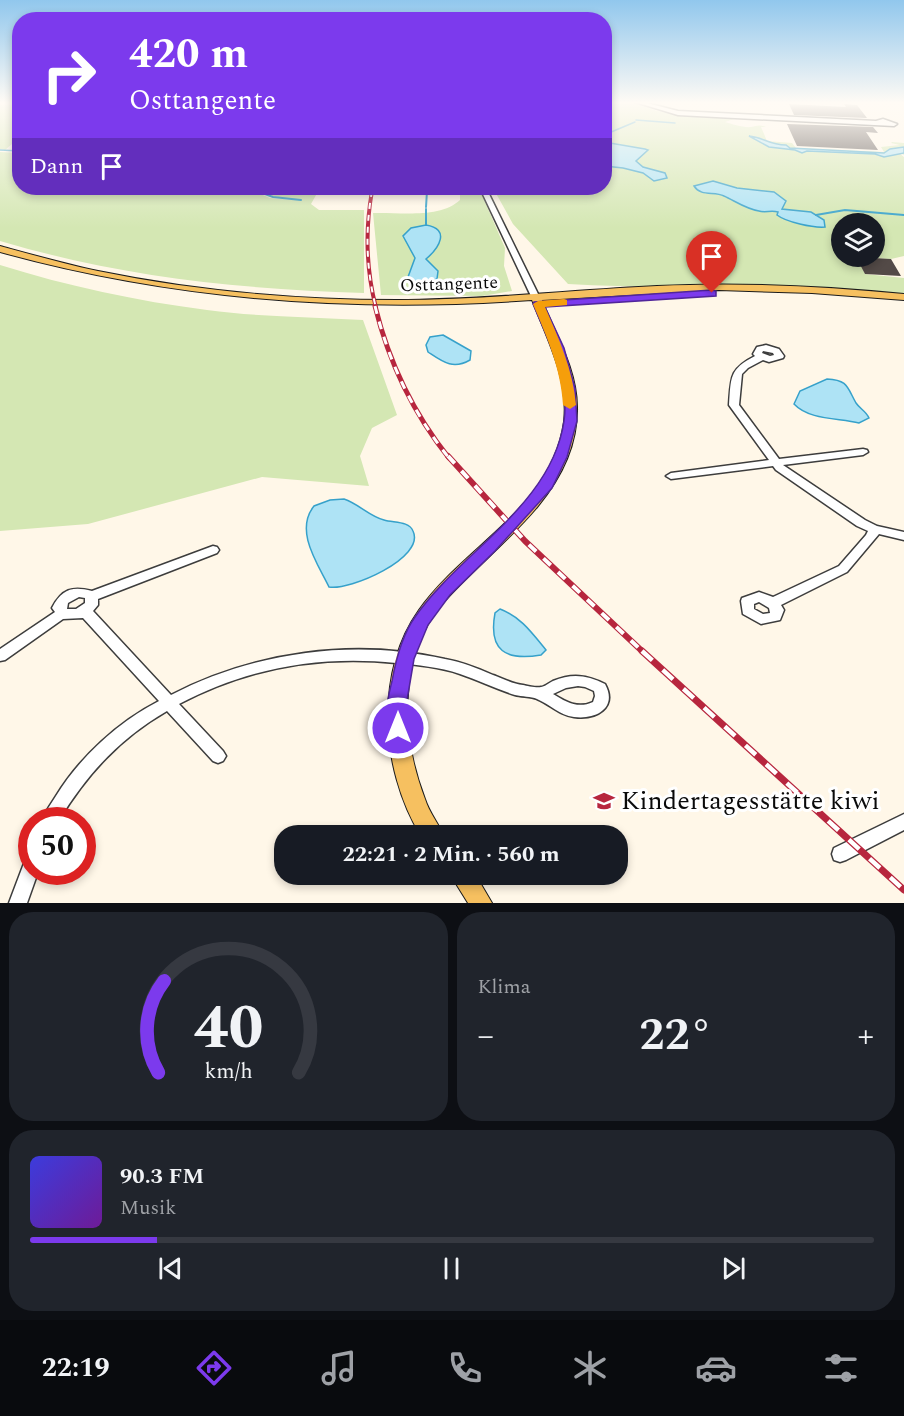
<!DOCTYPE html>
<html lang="de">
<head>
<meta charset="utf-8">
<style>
	body { margin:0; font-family:Spectral,serif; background:#20242c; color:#f1f3f6; height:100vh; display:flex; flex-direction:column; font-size:22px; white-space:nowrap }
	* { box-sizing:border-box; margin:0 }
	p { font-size:20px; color:#9ea1a6 }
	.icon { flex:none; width:33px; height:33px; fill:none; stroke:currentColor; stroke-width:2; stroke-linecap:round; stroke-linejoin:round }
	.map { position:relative; height:903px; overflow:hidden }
	.sheet { display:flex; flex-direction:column; gap:9px; padding:9px; background:#0d0f14; flex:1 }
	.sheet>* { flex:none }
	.guide { position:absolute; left:12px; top:12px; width:600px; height:183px; border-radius:24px; box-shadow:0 3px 9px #0003; background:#7c3aed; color:#fff; overflow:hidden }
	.controls { position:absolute; left:831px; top:213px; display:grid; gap:12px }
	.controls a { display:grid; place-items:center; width:54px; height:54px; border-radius:50%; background:#171b24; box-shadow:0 3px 9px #0003; font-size:30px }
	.speed { position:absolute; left:18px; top:807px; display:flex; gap:12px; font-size:30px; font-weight:700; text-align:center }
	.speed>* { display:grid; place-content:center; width:78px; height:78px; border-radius:50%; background:#171b24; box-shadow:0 3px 9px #0003; line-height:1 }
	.speed .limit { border:9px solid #d22; background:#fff; color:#111 }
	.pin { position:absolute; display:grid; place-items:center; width:51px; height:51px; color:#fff; margin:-62px -26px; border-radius:50% 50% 50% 0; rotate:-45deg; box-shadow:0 0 6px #0007 }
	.pin .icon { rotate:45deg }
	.me { position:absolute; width:66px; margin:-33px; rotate:0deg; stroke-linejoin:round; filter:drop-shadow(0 0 4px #0008) }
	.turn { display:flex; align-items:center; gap:21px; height:126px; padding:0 18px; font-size:27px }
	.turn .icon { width:78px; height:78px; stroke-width:2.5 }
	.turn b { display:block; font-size:42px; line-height:51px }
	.then { display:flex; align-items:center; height:57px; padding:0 18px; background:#0003; gap:12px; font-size:22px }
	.big { font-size:45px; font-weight:700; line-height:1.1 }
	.sheet .tile { flex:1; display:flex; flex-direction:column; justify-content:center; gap:9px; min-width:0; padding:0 21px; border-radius:24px; background:#20242c }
	.sheet .dial { align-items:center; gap:0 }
	.dial svg { height:156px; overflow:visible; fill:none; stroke:#363941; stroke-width:7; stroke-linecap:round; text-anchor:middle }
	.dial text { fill:#f1f3f6; stroke:none }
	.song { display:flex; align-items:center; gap:18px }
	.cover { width:72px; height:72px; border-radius:9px; background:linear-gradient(135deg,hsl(240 70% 55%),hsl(280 70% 35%)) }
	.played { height:6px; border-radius:3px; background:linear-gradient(90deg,#7c3aed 15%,#363941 15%) }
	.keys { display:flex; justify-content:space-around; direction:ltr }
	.heat { display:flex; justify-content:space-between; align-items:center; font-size:33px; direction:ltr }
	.sheet .tiles { flex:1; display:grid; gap:9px; grid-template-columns:1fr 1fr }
	.tile:last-child { grid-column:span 2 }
	.trip { position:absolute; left:274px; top:825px; width:354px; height:60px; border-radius:24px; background:#171b24; box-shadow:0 3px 9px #0003; font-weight:700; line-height:60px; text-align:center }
	.tabs { display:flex; height:96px; justify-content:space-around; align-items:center; background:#090b0e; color:#9ea1a6 }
	.tabs .icon { width:42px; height:42px }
	.tabs .on { color:#7c3aed }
	.tabs b { font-size:27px; color:#f1f3f6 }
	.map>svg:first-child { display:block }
</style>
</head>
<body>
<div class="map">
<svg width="904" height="903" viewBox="0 0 904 903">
	<rect width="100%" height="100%" fill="#fff7e8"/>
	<!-- green -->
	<path fill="#d4e7b3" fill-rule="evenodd" d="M605,102H632L657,111L674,114L737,118L725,122C732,124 744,128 751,127C757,126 759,124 766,127H761L767,141L792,143L796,148L884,152L881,147L900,145L891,143L892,142L904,143V155L892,148L904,157V256L891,259L857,257L865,274L904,278V294C792,284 680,290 568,284L513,224L493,188H604ZM842,224H874V256H842Z
		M0,105H19V138L5,150L0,149Z
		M0,152L19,153L20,188H246L270,198L294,200L273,196L253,188H320L311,204L319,210H364V293C237,289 122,277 0,241Z
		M460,188H479L505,248L504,266L512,291L482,296L381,295L373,213C399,212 440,219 460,200Z
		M0,265C67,286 137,301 207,310C258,317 311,317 363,320L397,415L372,428L360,456L369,486L262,477L88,524L0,531Z"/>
	<!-- water -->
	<path fill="#aee3f5" stroke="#36a1ca" stroke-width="1.5" d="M749,136C763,137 769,145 786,145L790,148L884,153L890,149L904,147V153L884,157L875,154L807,151L802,153L795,150L769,147Z
		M604,142L645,149L648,150L636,161L643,167L665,173L667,178L654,181L643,173L623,168L605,166V158L609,155L605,151Z
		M713,181L737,188L774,192L786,201L782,209L811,212L824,220L825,227C813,228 786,222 777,215L778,212C771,210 765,213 759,211C746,209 735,201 724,196C714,191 701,197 694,186Z
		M426,225C451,229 439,248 426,259L438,271L437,279L429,282L413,281L408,277L415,258L403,236L411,228Z
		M443,335L471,351L470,360C453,370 443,362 428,352L426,345L430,337Z
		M827,379C848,380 847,387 856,403C860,409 866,411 869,418L859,423C838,418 809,420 794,404L800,391Z
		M344,499C359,504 369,516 384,520C394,523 409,521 413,531C426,558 349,591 329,587C318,564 294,531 314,506L330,500Z
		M500,609C521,617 532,633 546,650L541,655C506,661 488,651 495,613Z"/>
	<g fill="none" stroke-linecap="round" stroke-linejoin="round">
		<!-- stream-far1 -->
		<path stroke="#36a1ca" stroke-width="1.5" d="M636,120L675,123
			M604,135L635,122
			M0,150L20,151
			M251,188L261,192
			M427,192V188"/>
		<!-- stream -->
		<path stroke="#36a1ca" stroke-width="2" d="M257,191L273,197L301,200
			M426,207L427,191
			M426,209V225
			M816,215L845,210L904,215"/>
	</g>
	<!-- building -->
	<path fill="#534a47" d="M789,104L846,107L844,104L857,105L867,118L794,115Z
		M787,124L873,127L878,133L866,132L878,150L797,146Z
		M856,257L891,259L901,276L865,274Z"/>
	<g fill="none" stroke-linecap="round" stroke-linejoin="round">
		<defs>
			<path id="minor" d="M635,102H643L678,111L876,121L883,119L897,124L894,126L678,115Z
				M480,188H486L539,296L538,298H532L531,296Z
				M766,345L779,349L784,356L783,358L769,362L763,360L748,368L742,374L739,405L779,459L863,449L867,450L868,452L863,455L783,465L865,520L877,526L904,532V540L879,534L847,572L781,605L784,610L780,620L761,624L743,614L741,601L742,598L759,592L773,597L839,566L866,535L868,531L857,526L776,470L773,466L671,479L666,476L671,473L769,460L729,405C731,378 729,369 755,356L753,354L757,347ZM763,351L773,353L774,355L770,356L762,353ZM759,602L769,608L770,613L763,614L754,609V604Z
				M213,546L217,547L219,550L217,553L98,599V605L93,611L171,695C254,652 353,638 445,659C462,662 477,668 493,675C502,678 513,684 523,685C527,686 537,688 541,687C544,687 549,683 553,681C572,673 587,675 605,684C618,708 596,720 574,717C559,715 551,705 537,699C531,696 522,697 515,695C496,689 478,680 460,674C439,667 418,665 396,663C320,655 247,668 179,704L223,751L226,756L223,761L218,763L213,761L167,711C120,738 87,774 59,820H42C45,812 51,804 56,796C80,757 118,722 159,701L83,618L63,619L5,660L0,661V649L55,612L52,608C62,589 72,586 92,591ZM79,597L85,598V603L76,609H67L68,603ZM578,686L585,687L594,691L595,696L593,702C578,709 566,702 553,694L566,688Z
				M904,814V830L846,860L840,862L834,860L832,854L834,848Z
				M32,856V872H38L27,903H9L26,858Z"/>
			<path id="major" d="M0,246C33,255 65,264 98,271C196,291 297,300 397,300C485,300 570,290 657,286C740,282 822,286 904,294V300L812,293L719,290L542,300C555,334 577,369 577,407C578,444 561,478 538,506C508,542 472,570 442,604C397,658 401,737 425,799C429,812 438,823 444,836H421C400,802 388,758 388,718C388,680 397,641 419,610C465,545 552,508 564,422C569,379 547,339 532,300C352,313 174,300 0,252Z
				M450,874H475L492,903H468Z"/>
		</defs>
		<!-- minor casing -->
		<use href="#minor" stroke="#3d3d3d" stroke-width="3"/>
		<!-- major casing -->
		<use href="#major" stroke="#1b1b1b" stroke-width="2"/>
		<!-- minor -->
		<use href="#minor" fill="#fff" fill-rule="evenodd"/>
		<!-- major -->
		<use href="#major" fill="#f6c060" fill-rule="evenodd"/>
		<defs>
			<path id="rail-far4" d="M372,192L373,188"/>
			<path id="rail-far3" d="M372,191C365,230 366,269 376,308"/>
			<path id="rail-far2" d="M375,306C389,363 413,413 449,458"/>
			<path id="rail-far1" d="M448,456L525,541L643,652"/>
			<path id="rail" d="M642,651L904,890"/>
		</defs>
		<!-- rail-far4 casing -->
		<use href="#rail-far4" stroke="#b7263e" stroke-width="3"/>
		<!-- rail-far3 casing -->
		<use href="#rail-far3" stroke="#b7263e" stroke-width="4"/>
		<!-- rail-far2 casing -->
		<use href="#rail-far2" stroke="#b7263e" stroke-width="5"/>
		<!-- rail-far1 casing -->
		<use href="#rail-far1" stroke="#b7263e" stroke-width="6"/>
		<!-- rail casing -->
		<use href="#rail" stroke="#b7263e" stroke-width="7"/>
		<!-- rail-far4 -->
		<use href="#rail-far4" stroke="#fff" stroke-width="1.5" stroke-dasharray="4.5" stroke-linecap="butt"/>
		<!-- rail-far3 -->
		<use href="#rail-far3" stroke="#fff" stroke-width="2" stroke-dasharray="6" stroke-linecap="butt"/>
		<!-- rail-far2 -->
		<use href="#rail-far2" stroke="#fff" stroke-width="3" stroke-dasharray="8" stroke-linecap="butt"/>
		<!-- rail-far1 -->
		<use href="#rail-far1" stroke="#fff" stroke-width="4" stroke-dasharray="10" stroke-linecap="butt"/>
		<!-- rail -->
		<use href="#rail" stroke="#fff" stroke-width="4.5" stroke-dasharray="14" stroke-linecap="butt"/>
	</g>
	<!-- sky -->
	<linearGradient id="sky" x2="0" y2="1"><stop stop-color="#91c7ed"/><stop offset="0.45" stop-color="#fffbf5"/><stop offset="1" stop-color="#fffbf5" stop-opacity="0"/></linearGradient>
	<rect width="904" height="228" fill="url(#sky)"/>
	<!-- route -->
	<path fill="#7c3aed" stroke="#51269a" stroke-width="1.5" d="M712,290L716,291V296L545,307L564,348L575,388L577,421L567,457L552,488L495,551L450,595L428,625L414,659L405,712L407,728L404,734L398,736L391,734C382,717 388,698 392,681C396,659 402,635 415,617C460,552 552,505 564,421C570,382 548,339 533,304L534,302Z"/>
	<!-- slow -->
	<path fill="#f59e0b" d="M564,299L567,300V305L545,307C559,339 573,370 576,405L570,409L563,405C561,369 547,337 533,304L538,301Z"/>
	<!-- icons -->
	<defs>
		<symbol id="school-bare" viewBox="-9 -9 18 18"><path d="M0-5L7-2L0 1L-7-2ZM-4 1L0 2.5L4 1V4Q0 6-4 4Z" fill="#b7263e" stroke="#fff" stroke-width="2.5" paint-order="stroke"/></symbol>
	</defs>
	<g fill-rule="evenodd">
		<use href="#school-bare" x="589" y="786" width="30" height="30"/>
	</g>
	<g text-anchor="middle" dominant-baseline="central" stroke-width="6" stroke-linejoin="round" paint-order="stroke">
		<!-- far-street labels -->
		<g font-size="18" fill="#0a0a0a" stroke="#fff">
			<text transform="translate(449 284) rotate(-2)">Osttangente</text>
		</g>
		<!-- near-poi labels -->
		<g font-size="26" fill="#0a0a0a" stroke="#fff" text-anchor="start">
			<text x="621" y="801">Kindertagesstätte kiwi</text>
		</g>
	</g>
</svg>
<div class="controls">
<a><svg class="icon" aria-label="layers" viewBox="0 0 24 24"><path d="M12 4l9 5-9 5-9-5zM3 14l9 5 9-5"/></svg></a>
</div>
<div class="speed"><div class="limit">50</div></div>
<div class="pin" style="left:712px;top:293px;background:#d93025"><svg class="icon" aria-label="arrive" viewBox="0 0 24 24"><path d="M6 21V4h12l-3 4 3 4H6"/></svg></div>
<svg class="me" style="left:398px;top:728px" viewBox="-20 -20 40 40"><circle r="17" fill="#7c3aed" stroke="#fff" stroke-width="3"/><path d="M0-11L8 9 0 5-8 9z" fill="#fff"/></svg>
<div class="trip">22:21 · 2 Min. · 560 m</div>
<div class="guide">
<div class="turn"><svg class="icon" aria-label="right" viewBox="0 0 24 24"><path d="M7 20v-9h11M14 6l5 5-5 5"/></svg><div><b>420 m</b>Osttangente</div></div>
<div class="then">Dann<svg class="icon" aria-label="arrive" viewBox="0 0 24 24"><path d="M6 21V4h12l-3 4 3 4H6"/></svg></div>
</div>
</div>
<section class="sheet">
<div class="tiles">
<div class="tile dial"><svg viewBox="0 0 100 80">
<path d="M14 69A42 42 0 1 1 86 69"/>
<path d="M14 69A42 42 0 0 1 17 22" stroke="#7c3aed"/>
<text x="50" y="56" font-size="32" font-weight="700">40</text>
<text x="50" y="72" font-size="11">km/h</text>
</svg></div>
<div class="tile"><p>Klima</p>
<div class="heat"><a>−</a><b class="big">22°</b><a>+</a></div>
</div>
<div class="tile">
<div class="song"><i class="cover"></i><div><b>90.3 FM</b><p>Musik</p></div></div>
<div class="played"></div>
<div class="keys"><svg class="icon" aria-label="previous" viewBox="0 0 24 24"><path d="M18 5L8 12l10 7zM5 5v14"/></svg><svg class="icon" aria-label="pause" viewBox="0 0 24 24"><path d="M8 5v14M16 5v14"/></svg><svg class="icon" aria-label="next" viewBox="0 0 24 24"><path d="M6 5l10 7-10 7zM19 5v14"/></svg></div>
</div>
</div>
</section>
<nav class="tabs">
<b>22:19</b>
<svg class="icon on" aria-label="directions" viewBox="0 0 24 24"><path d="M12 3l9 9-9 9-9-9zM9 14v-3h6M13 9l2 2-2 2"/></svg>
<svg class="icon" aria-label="music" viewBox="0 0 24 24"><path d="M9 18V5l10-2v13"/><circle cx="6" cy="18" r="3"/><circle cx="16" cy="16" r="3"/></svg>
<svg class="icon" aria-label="phone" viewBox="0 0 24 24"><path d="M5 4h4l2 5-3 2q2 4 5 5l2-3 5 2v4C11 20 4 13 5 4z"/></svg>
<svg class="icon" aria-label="climate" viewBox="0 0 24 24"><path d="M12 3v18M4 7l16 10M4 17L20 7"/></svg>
<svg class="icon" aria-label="car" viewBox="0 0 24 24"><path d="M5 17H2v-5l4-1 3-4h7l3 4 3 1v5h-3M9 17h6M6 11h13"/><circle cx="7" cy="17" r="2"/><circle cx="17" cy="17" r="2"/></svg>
<svg class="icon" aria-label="filters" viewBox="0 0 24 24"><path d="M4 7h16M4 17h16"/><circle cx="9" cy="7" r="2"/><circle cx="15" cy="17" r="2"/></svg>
</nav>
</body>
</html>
